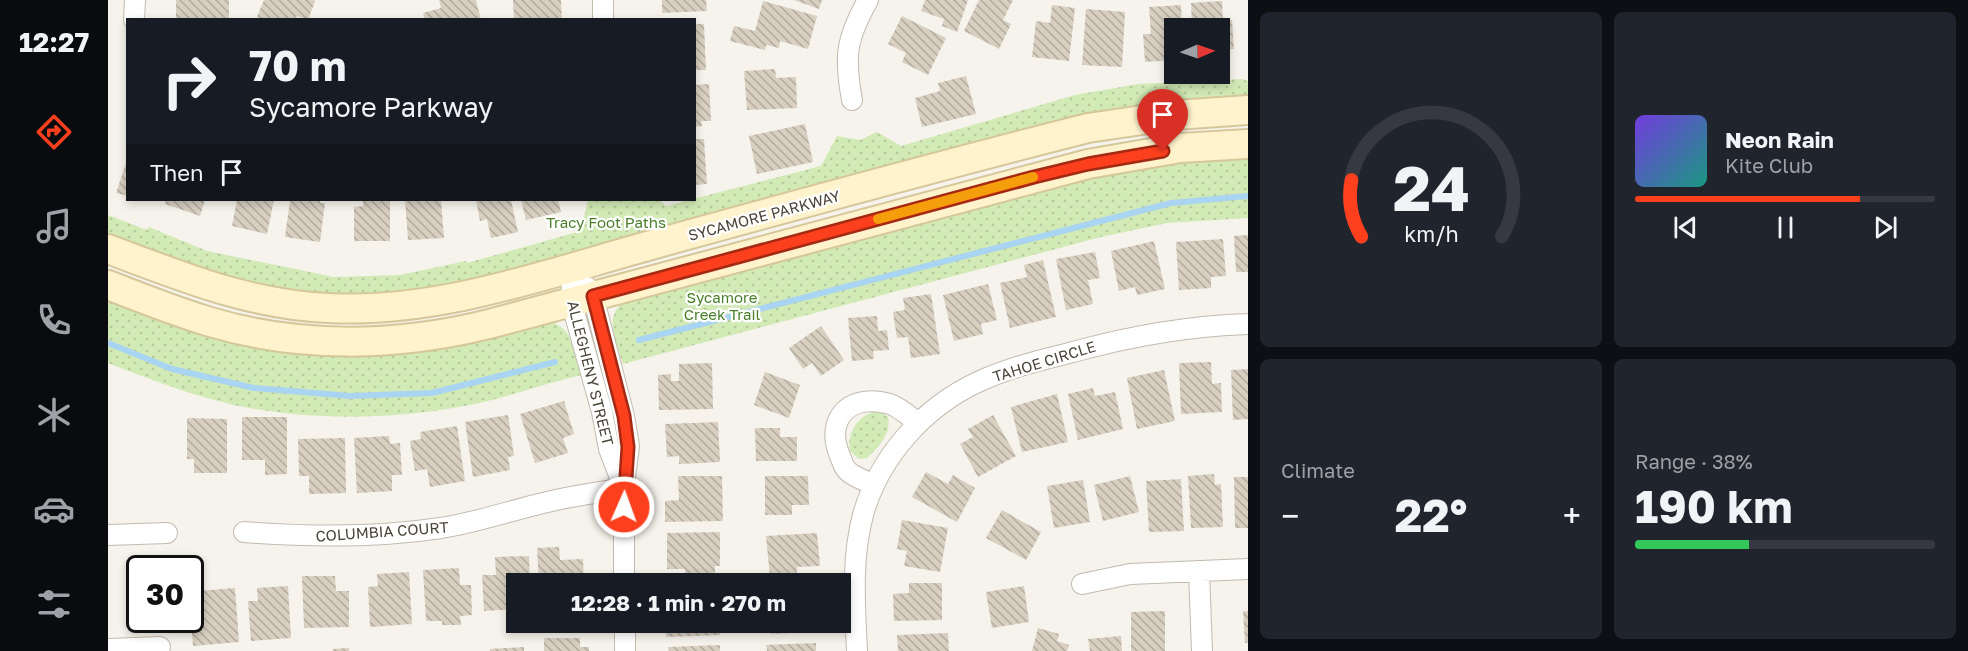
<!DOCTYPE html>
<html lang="en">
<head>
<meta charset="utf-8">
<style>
	body { margin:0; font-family:"Golos Text",sans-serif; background:#20242c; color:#f1f3f6; height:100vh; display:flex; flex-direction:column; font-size:22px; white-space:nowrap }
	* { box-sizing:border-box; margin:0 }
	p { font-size:20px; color:#9ea1a6 }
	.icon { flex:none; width:33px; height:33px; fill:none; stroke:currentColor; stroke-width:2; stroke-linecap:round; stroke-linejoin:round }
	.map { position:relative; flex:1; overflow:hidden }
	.sheet { display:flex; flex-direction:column; gap:12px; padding:12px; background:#0d0f14; width:720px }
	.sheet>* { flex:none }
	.banner { position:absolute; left:18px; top:18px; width:570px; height:183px; border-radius:0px; box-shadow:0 3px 9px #0003; background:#171b24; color:#f1f3f6; overflow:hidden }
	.needle { width:39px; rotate:88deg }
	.buttons { position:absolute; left:1056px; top:18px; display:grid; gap:12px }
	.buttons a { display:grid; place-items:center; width:66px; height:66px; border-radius:0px; background:#171b24; box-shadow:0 3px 9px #0003; font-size:30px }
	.speed { position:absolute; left:18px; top:555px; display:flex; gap:12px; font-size:30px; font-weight:700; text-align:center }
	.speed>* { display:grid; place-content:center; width:78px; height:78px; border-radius:50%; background:#171b24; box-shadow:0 3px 9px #0003; line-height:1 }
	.speed .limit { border:3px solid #111; border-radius:9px; background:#fff; color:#111 }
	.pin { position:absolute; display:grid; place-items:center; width:51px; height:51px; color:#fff; margin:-62px -26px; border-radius:50% 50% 50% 0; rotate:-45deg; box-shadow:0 0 6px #0007 }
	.pin .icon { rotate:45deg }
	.me { position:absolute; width:66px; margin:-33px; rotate:2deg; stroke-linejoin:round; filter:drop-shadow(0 0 4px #0008) }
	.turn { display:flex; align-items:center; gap:21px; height:126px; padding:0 24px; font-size:27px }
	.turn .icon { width:78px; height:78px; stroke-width:2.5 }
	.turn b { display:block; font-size:42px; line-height:51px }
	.then { display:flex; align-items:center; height:57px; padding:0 24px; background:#0003; gap:12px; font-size:22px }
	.big { font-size:45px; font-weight:700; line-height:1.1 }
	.sheet .tile { flex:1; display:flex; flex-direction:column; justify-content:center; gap:9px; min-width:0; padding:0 21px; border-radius:9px; background:#20242c }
	.sheet .dial { align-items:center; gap:0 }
	.dial svg { height:156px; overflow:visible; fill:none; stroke:#363941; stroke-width:7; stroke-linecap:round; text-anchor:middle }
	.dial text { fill:#f1f3f6; stroke:none }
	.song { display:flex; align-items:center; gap:18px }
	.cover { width:72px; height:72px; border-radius:9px; background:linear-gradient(135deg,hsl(260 70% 55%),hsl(170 70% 35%)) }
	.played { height:6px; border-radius:3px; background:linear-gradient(90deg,#fc3f1d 75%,#363941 75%) }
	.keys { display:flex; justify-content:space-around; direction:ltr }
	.heat { display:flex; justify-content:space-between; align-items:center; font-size:33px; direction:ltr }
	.charge { height:9px; border-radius:4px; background:linear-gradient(90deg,#34c759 38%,#363941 0) }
	.sheet .tiles { flex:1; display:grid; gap:12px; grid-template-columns:repeat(2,1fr) }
	.trip { position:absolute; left:398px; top:573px; width:345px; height:60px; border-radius:0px; background:#171b24; box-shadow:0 3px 9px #0003; font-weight:700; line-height:60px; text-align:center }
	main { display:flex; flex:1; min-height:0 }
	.tabs { display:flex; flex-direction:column; width:108px; justify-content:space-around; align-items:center; background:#090b0e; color:#9ea1a6 }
	.tabs .icon { width:42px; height:42px }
	.tabs .current { color:#fc3f1d }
	.tabs b { font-size:27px; color:#f1f3f6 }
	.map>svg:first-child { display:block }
</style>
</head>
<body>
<main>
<nav class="tabs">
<b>12:27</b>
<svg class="icon current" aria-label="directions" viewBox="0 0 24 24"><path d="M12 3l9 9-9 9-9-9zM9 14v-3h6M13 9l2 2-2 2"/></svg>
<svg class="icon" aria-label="music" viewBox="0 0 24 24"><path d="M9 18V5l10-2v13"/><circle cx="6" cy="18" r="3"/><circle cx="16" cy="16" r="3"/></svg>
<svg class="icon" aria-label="phone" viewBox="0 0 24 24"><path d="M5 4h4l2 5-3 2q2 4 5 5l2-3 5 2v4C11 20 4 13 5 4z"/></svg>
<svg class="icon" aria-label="climate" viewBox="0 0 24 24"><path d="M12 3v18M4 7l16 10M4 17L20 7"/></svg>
<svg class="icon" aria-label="car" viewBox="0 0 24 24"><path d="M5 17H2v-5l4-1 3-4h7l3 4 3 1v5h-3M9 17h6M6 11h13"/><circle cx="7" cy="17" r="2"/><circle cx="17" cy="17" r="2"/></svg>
<svg class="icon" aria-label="filters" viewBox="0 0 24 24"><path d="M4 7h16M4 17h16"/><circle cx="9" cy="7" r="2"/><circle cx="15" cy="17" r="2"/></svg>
</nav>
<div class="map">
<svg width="1140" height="651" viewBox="0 0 1140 651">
	<defs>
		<pattern id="park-dots" width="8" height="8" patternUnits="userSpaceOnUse" patternTransform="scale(1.5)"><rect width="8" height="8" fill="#d2eab5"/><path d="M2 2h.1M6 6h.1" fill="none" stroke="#b6ca9c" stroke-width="1.8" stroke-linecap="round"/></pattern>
		<pattern id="building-back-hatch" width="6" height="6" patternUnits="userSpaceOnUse" patternTransform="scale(1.5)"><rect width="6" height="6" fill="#d8cfc1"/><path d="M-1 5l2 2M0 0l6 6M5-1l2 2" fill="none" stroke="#b1aa9e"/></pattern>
	</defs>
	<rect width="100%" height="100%" fill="#f6f3ec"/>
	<!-- park -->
	<path fill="url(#park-dots)" d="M1133,79L1140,81V100L368,280L300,294L197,295L90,270L0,235V215L39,230L41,227L99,251L226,277L292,275L358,261L359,263L473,231L480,200H552L558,206L713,166L729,136L752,140L769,132L793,146L967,95L1030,84Z
		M1140,156V218L1059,223L993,237L515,364C508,343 495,318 516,301L952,182L1058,162Z
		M0,298L119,339L439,321C466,326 467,353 473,375C430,385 388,402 345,408C274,420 196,420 126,405C83,395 41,379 0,363Z
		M771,411L780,417C784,433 770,448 759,458L751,459L742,451C738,433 751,413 771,411Z"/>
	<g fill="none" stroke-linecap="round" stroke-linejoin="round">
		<!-- stream -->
		<path stroke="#a9d4f2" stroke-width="6" d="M531,340L1063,203L1140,196
			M0,343L64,369L146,388L242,396L324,393L447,362"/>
	</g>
	<!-- building -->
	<path fill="url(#building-back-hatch)" d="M68,0H121V20H68Z
		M156,0H206L207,1L200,20L189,16L187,20H157L149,17Z
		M331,0H368L373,20H317L315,13L333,8Z
		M405,0H453L454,20H406Z
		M554,0H598L599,11L554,13Z
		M686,0H714L711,9Z
		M817,0H860L849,32L834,26L836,19L813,11Z
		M871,0H905L895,20L903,24L891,49L856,31Z
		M655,1L709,16L700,49L672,41L671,48L658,45L657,50L622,41L626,26L647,31Z
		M1114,1L1115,20H1124L1126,49L1112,50V28H1084L1083,3Z
		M944,5L967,8L961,61L924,57L928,21L942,23Z
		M1073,5L1074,28H1066V60L1037,62L1035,34H1043L1041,7Z
		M978,9L1017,12L1014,67L974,65Z
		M794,16L838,38L820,75L794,62L798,53L780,44Z
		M586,24H596L598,70H586Z
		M667,69L668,78L688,77L689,108L639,110L636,71Z
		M858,76L868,114L814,127L807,98L832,91L830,83Z
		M601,84L603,121H593L594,126L586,127V85Z
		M697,124L705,162L649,174L641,136Z
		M586,139H596L599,184L586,185Z
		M20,157V196L8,193Z
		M58,200H97L92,216L57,204Z
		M129,200H166L159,234L124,226Z
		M182,200H212V203H217L212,242L177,237Z
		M255,200H282V241H246V207L255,206Z
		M297,200H333L336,238L300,240Z
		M368,200H403L410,232L383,238L379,219L372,221Z
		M413,200H450L453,212L418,220Z
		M1140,235V272H1128L1126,236Z
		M1115,239L1118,276L1103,277V288L1071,290L1068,242Z
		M1046,241L1057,289L1029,295L1027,287L1011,291L1003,251Z
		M987,252L992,278L980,280L985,304L958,310L948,259Z
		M935,260L948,317L902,328L892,283L919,277L916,265Z
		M880,284L889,320L873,324L875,334L846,341L835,295Z
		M823,294L832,354L803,358L800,337L789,338L785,312L797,310L795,298Z
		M769,316L770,331L779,330L781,350L765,351L766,359L744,361L740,318Z
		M713,326L736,360L713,376L704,363L695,369L681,348Z
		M1103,362L1104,384L1113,383L1114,412L1073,414L1071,363Z
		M604,363L605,409L551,410L550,375L563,374V381H571V364Z
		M1140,369V419L1125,420L1123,370Z
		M1056,370L1067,421L1029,429L1019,378Z
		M657,372L692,385L681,418L646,405Z
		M985,388L987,396L1007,392L1015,429L970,440L960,394Z
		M949,394L960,442L914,452L903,407Z
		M456,401L466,434L455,438L460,453L427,463L412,414Z
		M400,415L406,456L400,457L402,470L365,477L357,422Z
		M885,415L908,456L870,477L852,444L865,437L860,429Z
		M134,417H179V474L157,475V460H134Z
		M79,418L119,419V473H86V459H79Z
		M610,422L612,462L571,464V456L559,457L557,424Z
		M349,426L357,481L322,487L319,469L307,471L302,441L313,439L312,432Z
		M647,428H672V437H689V461H648Z
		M281,436L282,444L292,443L294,475H284V491L249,493L246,438Z
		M237,438L238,493L201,494V476H191L190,439Z
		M818,472L840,484L845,475L867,488L849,522L804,497Z
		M1106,474L1107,485L1113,484L1115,527L1083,528L1080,476Z
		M570,476H614L615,521L557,522V501L571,500Z
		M657,476H700L701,505H684V515H657Z
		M1022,476L1031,512L995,521L986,485Z
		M1126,477H1140V528H1127Z
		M1073,479L1076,531L1041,532L1038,481Z
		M975,480L982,522L946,528L939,486Z
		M894,510L933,532L918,560L878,538Z
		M794,520L840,528L832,572L796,566L799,551L789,549Z
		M612,532V566H607V578L577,579V569H559V533Z
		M709,533L712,566L689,567V575L662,577L658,536Z
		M451,547L452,560L475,559L476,584H431L429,548Z
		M421,556L422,584H408V609L376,611L374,575H388L387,557Z
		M351,568L352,585H363L364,615L352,616L353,625H334V621H318L315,570Z
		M301,572L304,624L262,627L260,587L270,586L269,574Z
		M194,576H227L228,591H241V627L196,628Z
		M801,583H834V620L786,621L785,594L801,593Z
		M180,586L183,638L143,641L140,601H150L149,588Z
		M916,586L921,622L884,628L878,592Z
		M127,588L131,642L85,646L82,610H92L90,591Z
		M1057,611V651H1023V612Z
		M1135,611H1140V643H1137Z
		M557,622H612V635L558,637Z
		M661,622H705L706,632L662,634Z
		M930,628L951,634L949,641L961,645L959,651H924Z
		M840,633L841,651H790L789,635Z
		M1013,636L1014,651H982L980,639Z
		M436,638H472V647H481V651H436Z
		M708,643V651H659L658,645Z
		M612,645V651H561L560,647Z
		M416,647V651H382V649Z
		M241,648V651H225V649Z"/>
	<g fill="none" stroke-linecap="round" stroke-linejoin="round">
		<defs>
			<path id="street" d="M495,0V20
				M26,20L27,0
				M744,100C736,56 738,39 760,0
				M465,267L463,301L494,412L501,449L516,488V584
				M479,287L485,296L516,416L521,446L516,485
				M766,485C758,481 743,476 738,469C735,466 734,460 732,456C717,420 740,394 778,403C789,405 801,416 810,423
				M136,532C201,537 267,538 333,528C372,522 410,508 448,500C471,495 494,492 516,488
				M0,535L59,533
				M1091,571L1094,651
				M974,584L1022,574L1140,569
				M517,622V651
				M0,649L52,647
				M749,651C747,606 743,560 755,515C771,457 816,407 870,382C900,368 933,360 965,352C1023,336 1080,326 1140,324"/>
			<path id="secondary" d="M0,249C72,276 142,305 220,308C330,314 438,274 543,245C688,205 834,165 980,128L1068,115L1140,110
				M0,285C33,298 66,311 99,321C191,349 289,347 381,324L980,164L1072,148L1140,144"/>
		</defs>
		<!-- street casing -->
		<use href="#street" stroke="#c2bbae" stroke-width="22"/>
		<!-- secondary casing -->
		<use href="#secondary" stroke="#d6c79b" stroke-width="32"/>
		<!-- street -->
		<use href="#street" stroke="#fff" stroke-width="20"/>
		<!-- secondary -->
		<use href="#secondary" stroke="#fff3cd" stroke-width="28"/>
	</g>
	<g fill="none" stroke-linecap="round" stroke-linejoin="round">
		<defs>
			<path id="route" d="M516,507L520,447L516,416L485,296L926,177L980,164L1055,151"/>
		</defs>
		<!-- route casing -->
		<use href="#route" stroke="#a42913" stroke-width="15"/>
		<!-- route -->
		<use href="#route" stroke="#fc3f1d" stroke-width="10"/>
		<!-- slow -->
		<path stroke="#f59e0b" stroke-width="10" d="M770,219L925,177"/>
	</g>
	<g text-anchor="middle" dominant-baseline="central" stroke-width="4.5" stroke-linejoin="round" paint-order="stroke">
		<!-- street labels -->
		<g font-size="15" fill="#4b4439" stroke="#fff">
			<text transform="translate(656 215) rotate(-15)">SYCAMORE PARKWAY</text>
			<text transform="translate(936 361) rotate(-17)">TAHOE CIRCLE</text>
			<text transform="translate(483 373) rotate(76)">ALLEGHENY STREET</text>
			<text transform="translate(274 531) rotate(-4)">COLUMBIA COURT</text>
		</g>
		<!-- park labels -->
		<g font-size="15" fill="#4a7f2a" stroke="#fff">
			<text x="498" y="222">Tracy Foot Paths</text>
			<text x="614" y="297">Sycamore<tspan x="614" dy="17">Creek Trail</tspan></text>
		</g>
	</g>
</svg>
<div class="buttons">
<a><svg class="needle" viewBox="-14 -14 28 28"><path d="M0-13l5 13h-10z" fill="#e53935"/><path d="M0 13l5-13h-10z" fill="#9ea1a6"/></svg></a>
</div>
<div class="speed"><div class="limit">30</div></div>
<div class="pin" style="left:1055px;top:151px;background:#d93025"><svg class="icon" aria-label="arrive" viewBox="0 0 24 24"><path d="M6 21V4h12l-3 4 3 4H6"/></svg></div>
<svg class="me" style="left:516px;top:507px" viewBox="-20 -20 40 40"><circle r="17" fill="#fc3f1d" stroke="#fff" stroke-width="3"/><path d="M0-11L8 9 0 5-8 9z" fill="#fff"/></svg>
<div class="trip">12:28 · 1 min · 270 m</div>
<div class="banner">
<div class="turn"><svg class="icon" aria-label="right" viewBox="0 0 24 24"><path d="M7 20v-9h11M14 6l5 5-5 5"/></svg><div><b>70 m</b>Sycamore Parkway</div></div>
<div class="then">Then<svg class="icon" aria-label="arrive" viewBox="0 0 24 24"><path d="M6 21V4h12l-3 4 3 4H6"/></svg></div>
</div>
</div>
<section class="sheet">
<div class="tiles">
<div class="tile dial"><svg viewBox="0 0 100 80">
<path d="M14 69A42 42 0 1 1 86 69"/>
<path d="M14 69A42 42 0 0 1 9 40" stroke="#fc3f1d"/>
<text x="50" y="56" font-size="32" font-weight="700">24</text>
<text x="50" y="72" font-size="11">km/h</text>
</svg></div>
<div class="tile">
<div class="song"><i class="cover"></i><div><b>Neon Rain</b><p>Kite Club</p></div></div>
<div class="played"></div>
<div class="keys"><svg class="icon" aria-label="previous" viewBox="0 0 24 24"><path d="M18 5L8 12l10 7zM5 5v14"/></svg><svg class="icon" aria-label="pause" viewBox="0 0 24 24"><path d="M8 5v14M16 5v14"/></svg><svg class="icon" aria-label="next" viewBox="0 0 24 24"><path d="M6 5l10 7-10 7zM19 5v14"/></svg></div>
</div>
<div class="tile"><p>Climate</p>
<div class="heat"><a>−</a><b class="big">22°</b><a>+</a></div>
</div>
<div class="tile"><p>Range · 38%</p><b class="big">190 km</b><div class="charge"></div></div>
</div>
</section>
</main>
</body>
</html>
